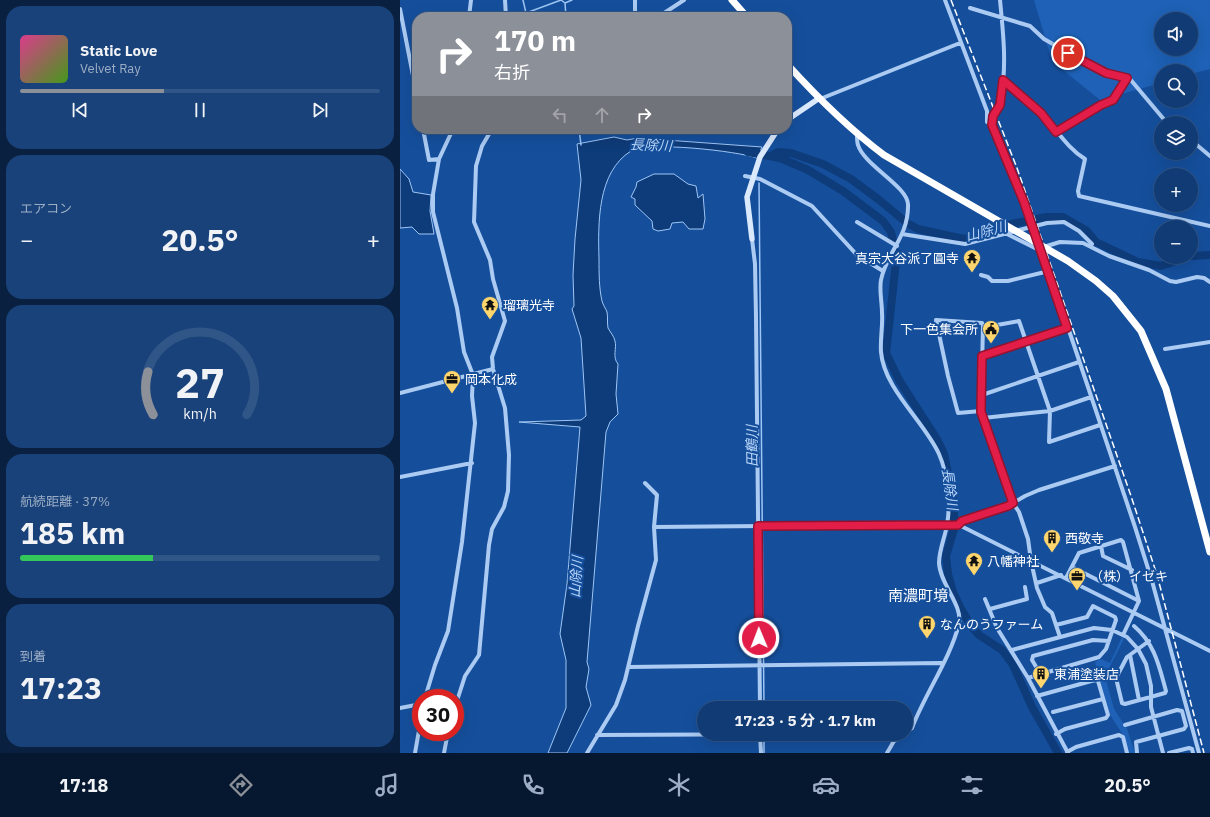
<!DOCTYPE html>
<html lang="ja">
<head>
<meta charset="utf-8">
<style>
	body { margin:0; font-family:"IBM Plex Sans","Noto Sans JP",sans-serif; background:#19427a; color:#f1f3f6; height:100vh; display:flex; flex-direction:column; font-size:15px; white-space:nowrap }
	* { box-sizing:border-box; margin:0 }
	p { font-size:13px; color:#9cadc5 }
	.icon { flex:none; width:22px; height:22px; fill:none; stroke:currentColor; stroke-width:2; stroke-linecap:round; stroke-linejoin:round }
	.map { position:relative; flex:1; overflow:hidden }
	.drawer { display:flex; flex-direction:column; gap:6px; padding:6px; background:#092040; width:400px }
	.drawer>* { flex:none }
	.banner { position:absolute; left:12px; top:12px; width:380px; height:122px; border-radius:16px; box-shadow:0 4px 16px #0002,0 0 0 1px #305587; background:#8c9099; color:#fff; overflow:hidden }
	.buttons { position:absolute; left:754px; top:12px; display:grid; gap:8px }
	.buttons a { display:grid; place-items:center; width:44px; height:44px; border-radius:50%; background:#103b75; box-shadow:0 4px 16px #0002,0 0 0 1px #305587; font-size:20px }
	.speed { position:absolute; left:12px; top:689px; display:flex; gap:8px; font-size:20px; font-weight:700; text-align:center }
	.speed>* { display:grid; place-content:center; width:52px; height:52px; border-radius:50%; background:#103b75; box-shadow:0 4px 16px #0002,0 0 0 1px #305587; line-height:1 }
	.speed .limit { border:6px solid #d22; background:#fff; color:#111 }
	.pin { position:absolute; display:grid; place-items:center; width:34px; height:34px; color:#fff; margin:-17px; border:2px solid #fff; border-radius:50%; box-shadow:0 1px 4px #0007 }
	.me { position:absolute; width:44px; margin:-22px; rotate:359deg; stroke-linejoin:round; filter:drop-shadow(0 0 3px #0008) }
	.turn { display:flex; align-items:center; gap:14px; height:84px; padding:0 16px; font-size:18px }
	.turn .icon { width:52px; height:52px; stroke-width:2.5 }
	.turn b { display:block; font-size:28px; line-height:34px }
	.lanes { display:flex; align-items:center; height:38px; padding:0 16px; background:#0003; justify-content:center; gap:20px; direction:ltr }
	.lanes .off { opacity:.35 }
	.big { font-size:30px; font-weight:700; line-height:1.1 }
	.drawer .card { flex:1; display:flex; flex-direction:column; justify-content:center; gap:6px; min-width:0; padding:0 14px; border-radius:16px; background:#19427a }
	.drawer .dial { align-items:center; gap:0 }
	.dial svg { height:104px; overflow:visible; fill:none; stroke:#305587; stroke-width:7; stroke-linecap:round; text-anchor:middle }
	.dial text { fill:#f1f3f6; stroke:none }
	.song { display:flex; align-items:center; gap:12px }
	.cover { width:48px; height:48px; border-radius:6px; background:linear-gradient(135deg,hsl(330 70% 55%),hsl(100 70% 35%)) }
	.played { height:4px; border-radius:2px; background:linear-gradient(90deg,#8c9099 40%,#305587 40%) }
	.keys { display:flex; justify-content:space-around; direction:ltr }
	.heat { display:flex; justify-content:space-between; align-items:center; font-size:22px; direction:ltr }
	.charge { height:6px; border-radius:3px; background:linear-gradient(90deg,#34c759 37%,#305587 0) }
	.trip { position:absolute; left:297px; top:701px; width:216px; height:40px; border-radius:20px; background:#103b75; box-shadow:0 4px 16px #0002,0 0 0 1px #305587; font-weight:700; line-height:40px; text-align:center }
	.tab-bar { display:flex; height:64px; justify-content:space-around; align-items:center; background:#06182f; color:#9cadc5 }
	.tab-bar .icon { width:28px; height:28px }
	.tab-bar .on { color:#8c9099 }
	.tab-bar b { font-size:18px; color:#f1f3f6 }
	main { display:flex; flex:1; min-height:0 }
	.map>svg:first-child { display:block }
</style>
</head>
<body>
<main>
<section class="drawer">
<div class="card">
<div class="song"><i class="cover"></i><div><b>Static Love</b><p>Velvet Ray</p></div></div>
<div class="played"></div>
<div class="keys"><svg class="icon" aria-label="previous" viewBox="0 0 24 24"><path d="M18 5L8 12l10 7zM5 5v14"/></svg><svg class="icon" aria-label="pause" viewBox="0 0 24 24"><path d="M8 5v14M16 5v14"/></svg><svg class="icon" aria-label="next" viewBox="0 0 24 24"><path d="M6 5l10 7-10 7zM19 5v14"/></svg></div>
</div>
<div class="card"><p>エアコン</p>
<div class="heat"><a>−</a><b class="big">20.5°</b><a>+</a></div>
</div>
<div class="card dial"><svg viewBox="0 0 100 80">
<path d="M14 69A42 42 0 1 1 86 69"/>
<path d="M14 69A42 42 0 0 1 10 36" stroke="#8c9099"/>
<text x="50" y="56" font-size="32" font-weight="700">27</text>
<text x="50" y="72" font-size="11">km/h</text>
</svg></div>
<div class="card"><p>航続距離 · 37%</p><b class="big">185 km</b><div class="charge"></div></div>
<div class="card"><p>到着</p><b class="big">17:23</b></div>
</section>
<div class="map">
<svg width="810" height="753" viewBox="0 0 810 753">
	<rect width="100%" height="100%" fill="#154f9c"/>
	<!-- green -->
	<path fill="#1e61b6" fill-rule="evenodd" d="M634,0H810V69L791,74V71H761V83L700,100L652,61ZM761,19H791V49H761Z
		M722,637L724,639L705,676L714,709L727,729L735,753H728L723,735L709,713L695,662L701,659L710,663Z"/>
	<!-- water -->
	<path fill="#0e3b79" stroke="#9ec6f5" d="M214,137L227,140L238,138L362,147L357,158C337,151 248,141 231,151C197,172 198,224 199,259C199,273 199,288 202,301C203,305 206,309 207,312C208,317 207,323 208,328C210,332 214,336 215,341C217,348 212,357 218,364L216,394L218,414L210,422L206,432L187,662L189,669L186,687L191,705L167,753H148L166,708V660L160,634L167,584L180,427L119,422L181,420L186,416L181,338L172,309L174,306L173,275L175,239L181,180L177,144Z
		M0,169L9,179L13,192L31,195L30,211L34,234H19L12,227L0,228Z
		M254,174H274L288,184L296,186L298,198L303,194L305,219L303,229H289L283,222L272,223L270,229L258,231L253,229L252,221L235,205V199L231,197L236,187L237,182Z"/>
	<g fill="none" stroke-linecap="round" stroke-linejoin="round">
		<!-- stream -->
		<path stroke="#9ec6f5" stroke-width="1.5" d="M123,0L126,13L161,0L165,3
			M166,17L165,3L172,0
			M179,129L181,145
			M359,183L364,708
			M364,736V753"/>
		<!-- river -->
		<path stroke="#0e3b79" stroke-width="8" d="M348,152L380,158L408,170L443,191L483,221L491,232L493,241
			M371,156L378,152L391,153L423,164L451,179L478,199L507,223L518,229L564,239L611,224L647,217H663L687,231L696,242L738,262L761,266L787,257
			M497,253L486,353L499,380L538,441L544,454L554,503V529L546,556L548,574L553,592L560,607L571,626L579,635L602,650L613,665L632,707L658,753
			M791,256L810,255"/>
		<!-- street -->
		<path stroke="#accbf3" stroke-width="4" d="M105,0L106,17
			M545,0L587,111V122L591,125L610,167L644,256L735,527L752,581L799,753
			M570,8L630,26L644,39L695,68L706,73L730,79L767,123
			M0,9L17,96
			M69,17L71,0
			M235,17V0
			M258,17L284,0
			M603,80C616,91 629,101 640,112C656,128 666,147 685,159L678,191L679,196L810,226
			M420,99L560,43
			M591,125C593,114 600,107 601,96C607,65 603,31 600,0
			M23,129L29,160L39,159
			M656,132L701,105L713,100L727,78
			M457,135C457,138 457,142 458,145C464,165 507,186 508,204C509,237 486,253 481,280C479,290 482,302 482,313C483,326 480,339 481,352C484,389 524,421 539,454C548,475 551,502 547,525C545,537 539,550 539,563C540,584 563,605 559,624C550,659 525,694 512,728L506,732
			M791,140L810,156
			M345,176L360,179L412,206L457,255L483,271
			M457,222L497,246
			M605,233L637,249L660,242L683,243L709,256L749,270L770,281L776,282L797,277L804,278L810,282
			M502,234L565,244L647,223L664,222L679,231L692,244
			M352,239L355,264L356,317L360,708
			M581,275L588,277L592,281H608L649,271
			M583,325H597L619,321L650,411L649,442L700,425
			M765,349L810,342
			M582,356L667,327
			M0,393L93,369
			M582,395L679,362
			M581,411L558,413L548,376L536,320L582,323L583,325L581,411L583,418L613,503L619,512L628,539L631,561L637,588L645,607L652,613L660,637
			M583,418L650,411L691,397
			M0,477L72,463
			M558,525L562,521L608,506L625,496L639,490L715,466
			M254,527L557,524L810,651
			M701,546L703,556L732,570
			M672,567L739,601
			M666,578L679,553L721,540L723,542L739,601L723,635
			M637,583L661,575
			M585,599L597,628L628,678L668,753
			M590,609L627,599L625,587
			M734,626C755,644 759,666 766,691L765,693L725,704L722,703L716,678L727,657L749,641
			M612,650L694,628L712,630L727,637L738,649L746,664L751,686V707L763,753
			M730,655L739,700
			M229,667L542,663
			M641,675L632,660L633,656L693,640L709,641
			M628,678L699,657L706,649L716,620L715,617L693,606L687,617L656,625
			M637,696L695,680L698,681L708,715L706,718L665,729L656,734
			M25,698L35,665L48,631L62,542L75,423L72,396L73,375L64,352L57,308L33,212V194L39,159L53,129
			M55,707L65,676L79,655L89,545L92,529L104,507L108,491L109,455L105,408L93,369L92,357L105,321L93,279L90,260L74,222L76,166L82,146L92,129
			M0,708L21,704
			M653,712L703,699
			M725,725L777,710L782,711L786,726L784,729L736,742L737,753
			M360,734L361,753
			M197,735L411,734
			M667,752L676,747L719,735L723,737L727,753
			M15,753L21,719
			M44,753L48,732
			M187,753L216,705L225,680L238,626L256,560L254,527L257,495L245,483
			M487,753L494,741L504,734
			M769,753L789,748L792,749L793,753"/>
		<!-- secondary -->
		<path stroke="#dbe9fc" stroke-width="5.5" d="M387,120L418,99
			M352,239L347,197L360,157L378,129"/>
		<!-- highway -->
		<path stroke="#fff" stroke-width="7" d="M332,0L347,17
			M387,64C417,97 448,128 484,155L668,261L696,281L713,296L741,331L766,389L810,552"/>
		<!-- rail -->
		<path stroke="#fff" stroke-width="1.5" stroke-dasharray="7 3" stroke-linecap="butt" d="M551,0L617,168L731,496L757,575L804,753"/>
	</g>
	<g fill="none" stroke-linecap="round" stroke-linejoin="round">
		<defs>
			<path id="route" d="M359,638L358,526L558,525L562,521L608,506L613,503L581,412L582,356L667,328L624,202L592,125L593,116L600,105L603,80L641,113L656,132L701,105L713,100L727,78L706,73L668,53"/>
		</defs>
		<!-- route casing -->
		<use href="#route" stroke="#92132f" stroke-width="10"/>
		<!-- route -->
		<use href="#route" stroke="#e11d48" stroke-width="7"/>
	</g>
	<!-- icons -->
	<defs>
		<symbol id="temple-pin" viewBox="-11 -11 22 30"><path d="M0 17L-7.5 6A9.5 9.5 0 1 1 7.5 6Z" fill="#ffd66d" stroke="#154f9c"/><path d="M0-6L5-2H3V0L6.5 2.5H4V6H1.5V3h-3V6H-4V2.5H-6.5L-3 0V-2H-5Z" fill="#111"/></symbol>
		<symbol id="civic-pin" viewBox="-11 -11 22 30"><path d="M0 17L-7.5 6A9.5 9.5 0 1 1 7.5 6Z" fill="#ffd66d" stroke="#154f9c"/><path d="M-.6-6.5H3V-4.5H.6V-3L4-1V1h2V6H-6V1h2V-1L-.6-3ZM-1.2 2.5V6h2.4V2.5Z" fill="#111"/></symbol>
		<symbol id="office-pin" viewBox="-11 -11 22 30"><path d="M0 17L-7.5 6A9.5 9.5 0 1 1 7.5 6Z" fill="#ffd66d" stroke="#154f9c"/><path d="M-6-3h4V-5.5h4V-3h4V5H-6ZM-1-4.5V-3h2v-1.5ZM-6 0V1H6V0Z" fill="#111"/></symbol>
		<symbol id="building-pin" viewBox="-11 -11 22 30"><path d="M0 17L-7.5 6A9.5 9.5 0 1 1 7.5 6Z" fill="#ffd66d" stroke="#154f9c"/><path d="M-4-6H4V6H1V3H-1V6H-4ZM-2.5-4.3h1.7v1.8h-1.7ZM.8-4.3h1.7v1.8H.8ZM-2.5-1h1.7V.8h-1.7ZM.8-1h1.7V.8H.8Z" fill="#111"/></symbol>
	</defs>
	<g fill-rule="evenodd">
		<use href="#temple-pin" x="562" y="248" width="20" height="27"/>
		<use href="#temple-pin" x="80" y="295" width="20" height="27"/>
		<use href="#civic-pin" x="581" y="319" width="20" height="27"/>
		<use href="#office-pin" x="42" y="369" width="20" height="27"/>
		<use href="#building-pin" x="642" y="528" width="20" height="27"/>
		<use href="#temple-pin" x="564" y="551" width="20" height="27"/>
		<use href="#office-pin" x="667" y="566" width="20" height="27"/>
		<use href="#building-pin" x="517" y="614" width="20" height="27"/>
		<use href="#building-pin" x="631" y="664" width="20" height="27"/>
	</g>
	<g text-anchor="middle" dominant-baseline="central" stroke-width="4" stroke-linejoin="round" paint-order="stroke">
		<!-- poi labels -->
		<g font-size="13" fill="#fff" stroke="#154f9c" text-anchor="start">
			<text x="559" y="258" text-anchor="end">真宗大谷派了圓寺</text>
			<text x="103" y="305">瑠璃光寺</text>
			<text x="578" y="329" text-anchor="end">下一色集会所</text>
			<text x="65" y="379">岡本化成</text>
			<text x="665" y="538">西敬寺</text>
			<text x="587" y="561">八幡神社</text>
			<text x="690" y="576">（株）イゼキ</text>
			<text x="540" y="624">なんのうファーム</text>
			<text x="654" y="674">東浦塗装店</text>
		</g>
		<!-- water labels -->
		<g font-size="14" font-style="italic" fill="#b8d5f9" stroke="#154f9c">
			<text transform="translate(251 145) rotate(3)">長除川</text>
			<text transform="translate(586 231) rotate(-15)">山除川</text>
			<text transform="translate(352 446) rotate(-91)">田鶴川</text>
			<text transform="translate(550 489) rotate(82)">長除川</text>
			<text transform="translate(176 577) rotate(-86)">山除川</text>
		</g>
		<!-- quarter labels -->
		<g font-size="15" fill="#fff" stroke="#154f9c">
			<text x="518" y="595">南濃町境</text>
		</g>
	</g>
</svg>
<div class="buttons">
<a><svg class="icon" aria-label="sound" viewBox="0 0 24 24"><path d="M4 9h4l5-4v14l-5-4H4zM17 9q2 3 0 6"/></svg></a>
<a><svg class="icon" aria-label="search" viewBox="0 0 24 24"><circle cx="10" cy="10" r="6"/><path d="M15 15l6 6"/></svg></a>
<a><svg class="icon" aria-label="layers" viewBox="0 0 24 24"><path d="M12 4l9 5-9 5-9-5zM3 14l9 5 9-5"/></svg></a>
<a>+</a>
<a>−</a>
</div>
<div class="speed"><div class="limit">30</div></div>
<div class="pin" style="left:668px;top:53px;background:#d93025"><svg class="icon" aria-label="arrive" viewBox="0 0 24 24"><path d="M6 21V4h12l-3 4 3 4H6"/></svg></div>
<svg class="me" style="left:359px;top:638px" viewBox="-20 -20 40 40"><circle r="17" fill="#e11d48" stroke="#fff" stroke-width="3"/><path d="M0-11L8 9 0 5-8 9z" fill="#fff"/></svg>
<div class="trip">17:23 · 5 分 · 1.7 km</div>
<div class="banner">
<div class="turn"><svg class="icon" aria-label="right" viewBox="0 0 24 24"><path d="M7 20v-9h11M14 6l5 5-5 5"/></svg><div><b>170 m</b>右折</div></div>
<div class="lanes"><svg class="icon off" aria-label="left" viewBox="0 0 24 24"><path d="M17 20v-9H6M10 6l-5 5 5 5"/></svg><svg class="icon off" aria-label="ahead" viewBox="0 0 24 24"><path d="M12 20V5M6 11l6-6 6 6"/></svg><svg class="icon" aria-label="right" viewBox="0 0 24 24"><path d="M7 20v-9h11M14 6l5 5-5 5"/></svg></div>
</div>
</div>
</main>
<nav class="tab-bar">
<b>17:18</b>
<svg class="icon on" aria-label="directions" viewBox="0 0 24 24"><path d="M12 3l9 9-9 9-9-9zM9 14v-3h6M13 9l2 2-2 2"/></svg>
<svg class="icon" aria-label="music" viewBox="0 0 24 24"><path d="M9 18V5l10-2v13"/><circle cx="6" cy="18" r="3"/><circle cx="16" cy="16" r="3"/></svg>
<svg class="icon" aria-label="phone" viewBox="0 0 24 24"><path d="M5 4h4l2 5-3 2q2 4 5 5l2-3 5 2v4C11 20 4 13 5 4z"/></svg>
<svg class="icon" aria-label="climate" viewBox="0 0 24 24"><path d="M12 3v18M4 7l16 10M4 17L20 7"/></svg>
<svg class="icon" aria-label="car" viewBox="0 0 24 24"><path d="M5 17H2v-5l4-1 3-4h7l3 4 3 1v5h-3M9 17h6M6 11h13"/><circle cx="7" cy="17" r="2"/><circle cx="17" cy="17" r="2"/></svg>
<svg class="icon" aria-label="filters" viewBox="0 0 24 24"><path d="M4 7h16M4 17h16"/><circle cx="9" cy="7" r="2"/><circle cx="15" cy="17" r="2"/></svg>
<b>20.5°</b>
</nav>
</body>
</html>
